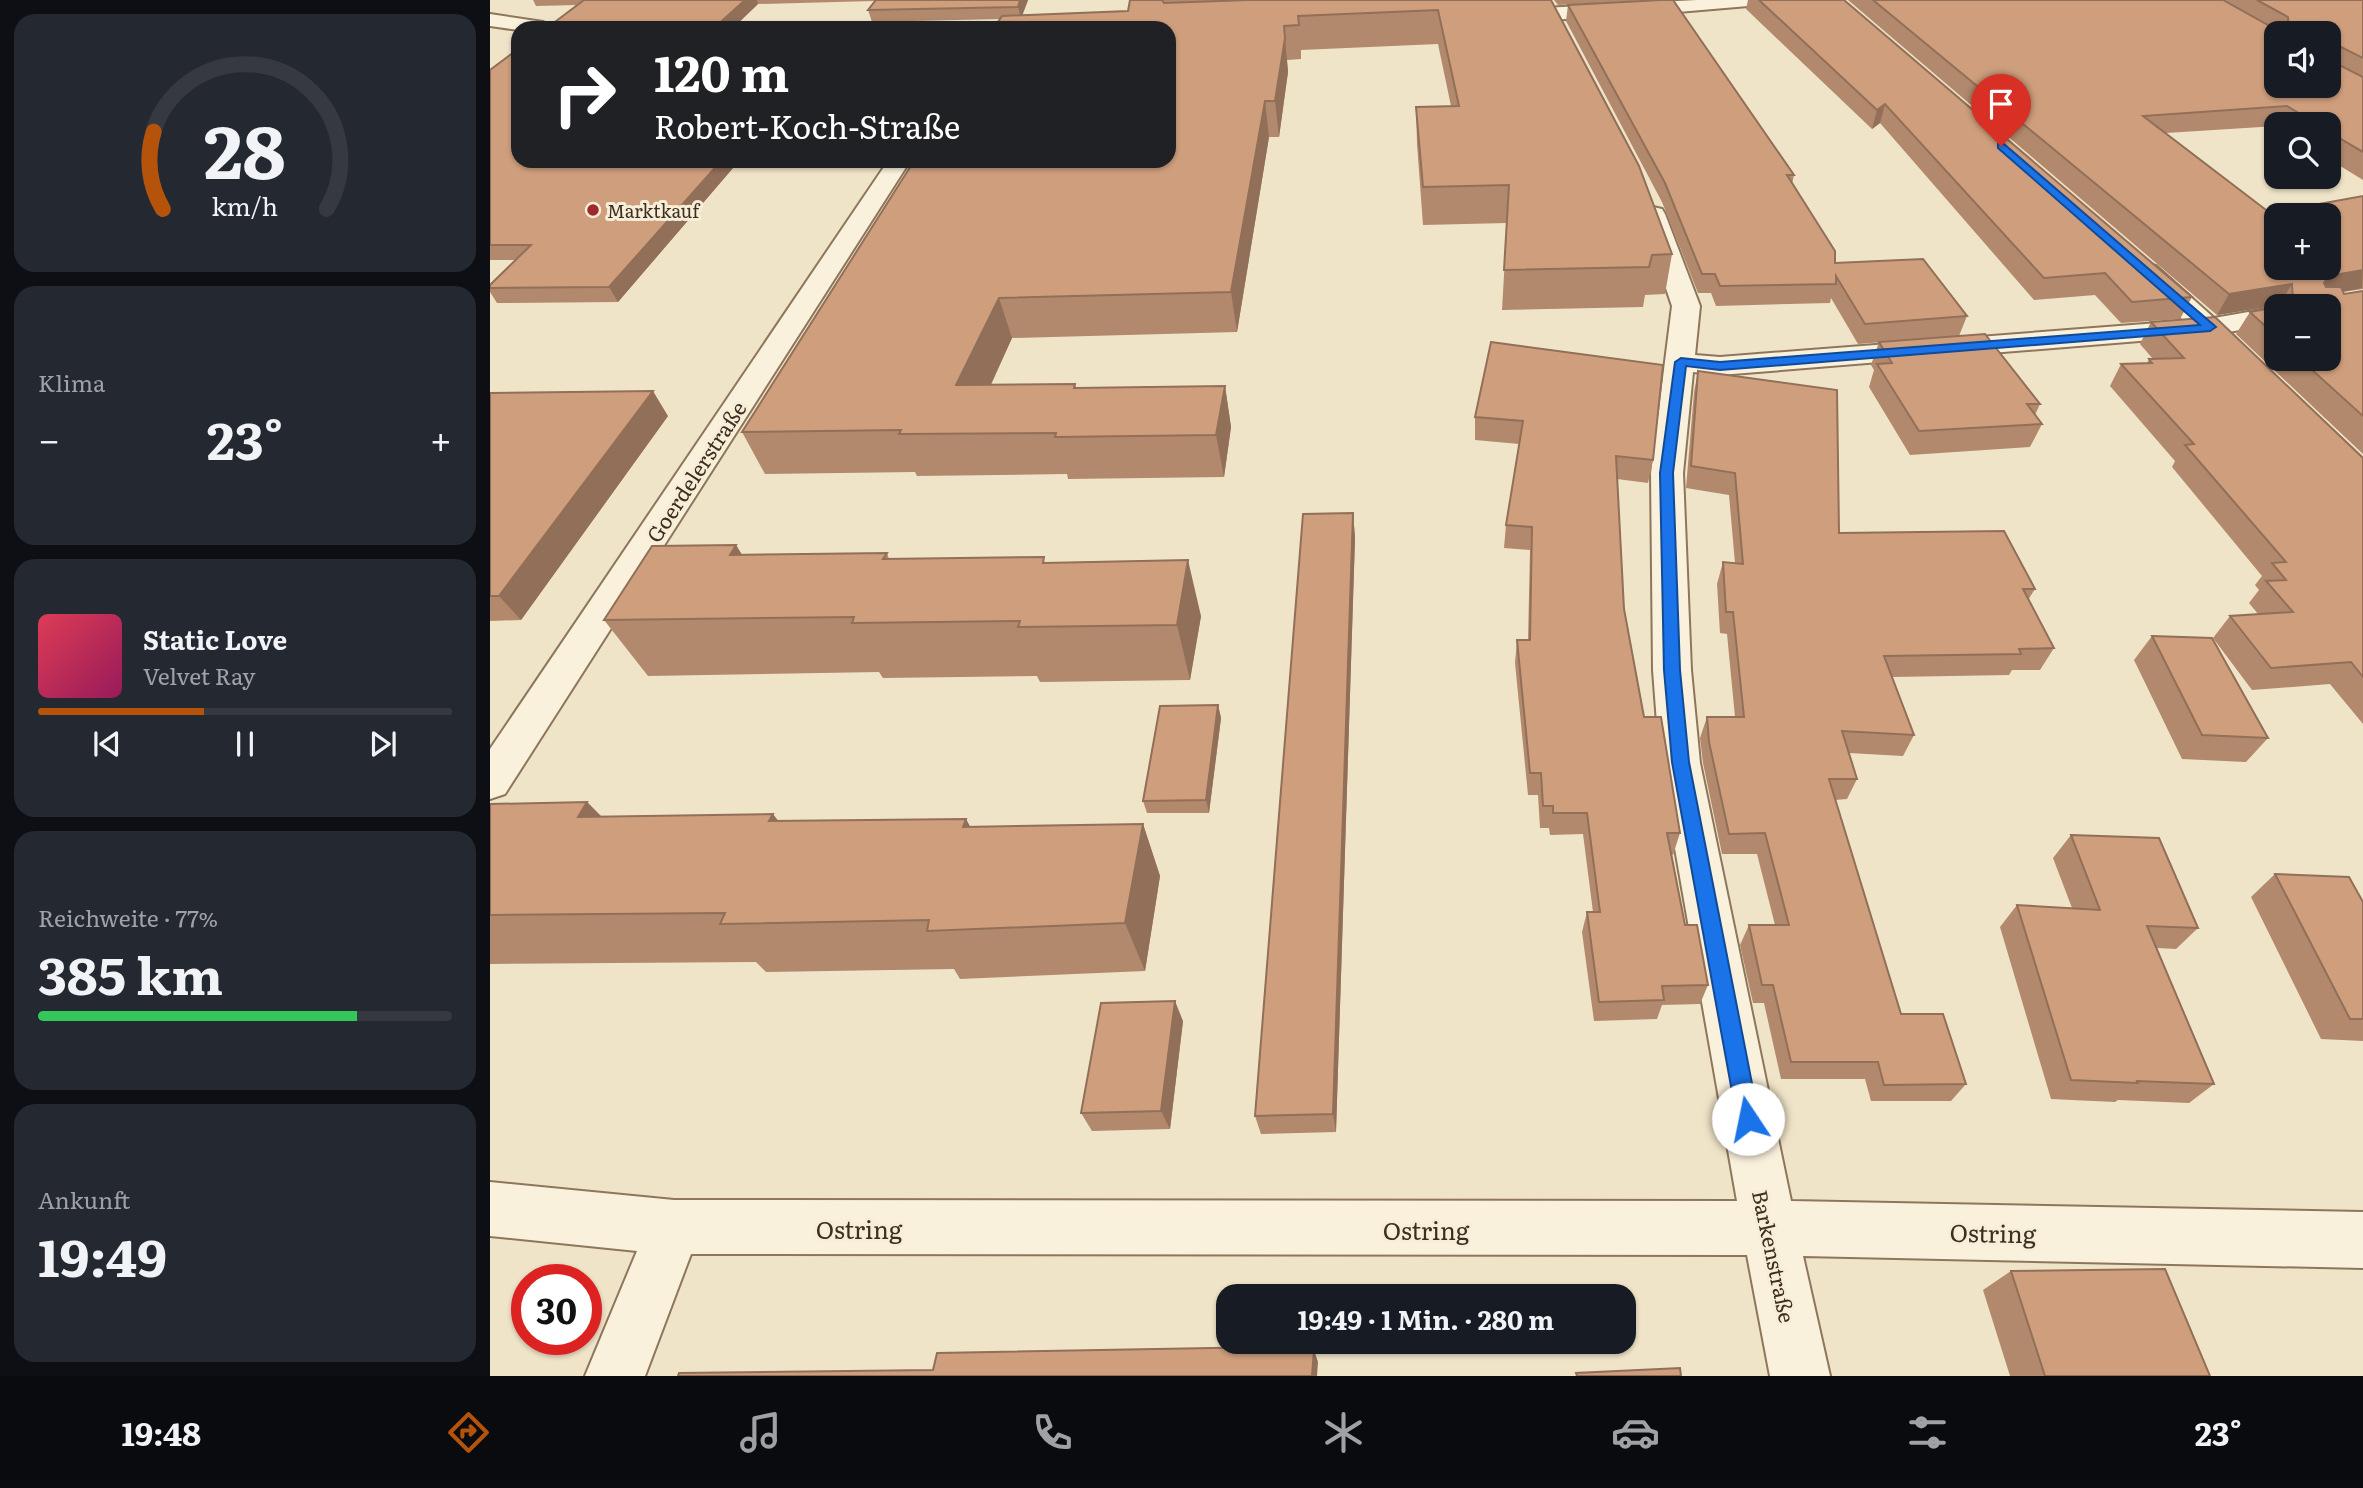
<!DOCTYPE html>
<html lang="de">
<head>
<meta charset="utf-8">
<style>
	body { margin:0; font-family:Literata,serif; background:#242831; color:#f1f3f6; height:100vh; display:flex; flex-direction:column; font-size:26px; white-space:nowrap }
	* { box-sizing:border-box; margin:0 }
	p { font-size:23px; color:#9ea1a6 }
	.icon { flex:none; width:38px; height:38px; fill:none; stroke:currentColor; stroke-width:2; stroke-linecap:round; stroke-linejoin:round }
	.map { position:relative; flex:1; overflow:hidden }
	.sheet { display:flex; flex-direction:column; gap:14px; padding:14px; background:#0d0f14; width:490px }
	.sheet>* { flex:none }
	.banner { position:absolute; left:21px; top:21px; width:665px; height:147px; border-radius:21px; box-shadow:0 2px 5px #0004; background:#202124; color:#fff; overflow:hidden }
	.controls { position:absolute; left:1774px; top:21px; display:grid; gap:14px }
	.controls a { display:grid; place-items:center; width:77px; height:77px; border-radius:14px; background:#171b24; box-shadow:0 2px 5px #0004; font-size:35px }
	.speed { position:absolute; left:21px; top:1264px; display:flex; gap:14px; font-size:35px; font-weight:700; text-align:center }
	.speed>* { display:grid; place-content:center; width:91px; height:91px; border-radius:50%; background:#171b24; box-shadow:0 2px 5px #0004; line-height:1 }
	.speed .limit { border:10px solid #d22; background:#fff; color:#111 }
	.pin { position:absolute; display:grid; place-items:center; width:60px; height:60px; color:#fff; margin:-72px -30px; border-radius:50% 50% 50% 0; rotate:-45deg; box-shadow:0 0 7px #0007 }
	.pin .icon { rotate:45deg }
	.me { position:absolute; width:77px; margin:-38px; rotate:349deg; stroke-linejoin:round; filter:drop-shadow(0 0 5px #0008) }
	.turn { display:flex; align-items:center; gap:24px; height:147px; padding:0 28px; font-size:32px }
	.turn .icon { width:91px; height:91px; stroke-width:2.5 }
	.turn b { display:block; font-size:49px; line-height:60px }
	.big { font-size:52px; font-weight:700; line-height:1.1 }
	.sheet .tile { flex:1; display:flex; flex-direction:column; justify-content:center; gap:10px; min-width:0; padding:0 24px; border-radius:21px; background:#242831 }
	.sheet .dial { align-items:center; gap:0 }
	.dial svg { height:182px; overflow:visible; fill:none; stroke:#363941; stroke-width:7; stroke-linecap:round; text-anchor:middle }
	.dial text { fill:#f1f3f6; stroke:none }
	.song { display:flex; align-items:center; gap:21px }
	.cover { width:84px; height:84px; border-radius:10px; background:linear-gradient(135deg,hsl(350 70% 55%),hsl(330 70% 35%)) }
	.played { height:7px; border-radius:4px; background:linear-gradient(90deg,#b45309 40%,#363941 40%) }
	.keys { display:flex; justify-content:space-around; direction:ltr }
	.heat { display:flex; justify-content:space-between; align-items:center; font-size:38px; direction:ltr }
	.charge { height:10px; border-radius:5px; background:linear-gradient(90deg,#34c759 77%,#363941 0) }
	.trip { position:absolute; left:726px; top:1284px; width:420px; height:70px; border-radius:21px; background:#171b24; box-shadow:0 2px 5px #0004; font-weight:700; line-height:70px; text-align:center }
	.tab-bar { display:flex; height:112px; justify-content:space-around; align-items:center; background:#090b0e; color:#9ea1a6 }
	.tab-bar .icon { width:49px; height:49px }
	.tab-bar .current { color:#b45309 }
	.tab-bar b { font-size:32px; color:#f1f3f6 }
	main { display:flex; flex:1; min-height:0 }
	.map>svg:first-child { display:block }
</style>
</head>
<body>
<main>
<section class="sheet">
<div class="tile dial"><svg viewBox="0 0 100 80">
<path d="M14 69A42 42 0 1 1 86 69"/>
<path d="M14 69A42 42 0 0 1 10 35" stroke="#b45309"/>
<text x="50" y="56" font-size="32" font-weight="700">28</text>
<text x="50" y="72" font-size="11">km/h</text>
</svg></div>
<div class="tile"><p>Klima</p>
<div class="heat"><a>−</a><b class="big">23°</b><a>+</a></div>
</div>
<div class="tile">
<div class="song"><i class="cover"></i><div><b>Static Love</b><p>Velvet Ray</p></div></div>
<div class="played"></div>
<div class="keys"><svg class="icon" aria-label="previous" viewBox="0 0 24 24"><path d="M18 5L8 12l10 7zM5 5v14"/></svg><svg class="icon" aria-label="pause" viewBox="0 0 24 24"><path d="M8 5v14M16 5v14"/></svg><svg class="icon" aria-label="next" viewBox="0 0 24 24"><path d="M6 5l10 7-10 7zM19 5v14"/></svg></div>
</div>
<div class="tile"><p>Reichweite · 77%</p><b class="big">385 km</b><div class="charge"></div></div>
<div class="tile"><p>Ankunft</p><b class="big">19:49</b></div>
</section>
<div class="map">
<svg width="1873" height="1376" viewBox="0 0 1873 1376">
	<rect width="100%" height="100%" fill="#f0e4c8"/>
	<g fill="none" stroke-linecap="round" stroke-linejoin="round">
		<defs>
			<path id="minor" d="M1207,0H1279L1270,5L1153,15L1017,22L1008,16L1017,10Z
				M0,14L53,22L62,28L28,30L0,26Z
				M398,161H420L15,794L0,799V749Z
				M1163,207L1172,209L1175,214L1210,306L1205,355L1230,357L1694,321L1644,272L1648,266L1657,264L1666,266L1724,318L1787,307V323L1739,332L1761,354L1757,360C1736,365 1725,349 1711,336L1230,375L1203,372L1193,473L1201,670L1210,763L1301,1201L1873,1212V1268L1313,1256L1340,1376H1280L1257,1255L201,1254L155,1376H95L147,1251L0,1236V1182L184,1200L1247,1201L1170,763L1163,670L1161,473L1182,306L1151,214L1154,209Z"/>
		</defs>
		<!-- minor casing -->
		<use href="#minor" stroke="#8d765c" stroke-width="4"/>
		<!-- minor -->
		<use href="#minor" fill="#faf1dc" fill-rule="evenodd"/>
	</g>
	<!-- wall -->
	<path fill="#b2896c" fill-rule="evenodd" d="M43,0H538L532,15L638,11L640,0H1061L1182,254L1175,294L1155,295L1153,307L1012,310L1017,223L933,225L927,144L926,107L961,106L948,44L811,50V59L797,60L798,72L789,137H779L747,332L522,338L501,385L585,384L586,388L735,386L741,427L734,477L578,479L577,474L427,476L425,472L275,474L252,432L679,161L510,19L382,22L378,10L384,1L268,4L243,28H57L87,5L46,6Z
		M1064,0H1161L1068,5Z
		M1258,0H1354L1702,297L1690,319L1631,323L1605,295L1544,300L1390,123L1382,129L1256,9Z
		M1358,0H1873V180L1839,159V124H1787V126L1676,133L1780,213L1873,196V289L1853,292L1854,294L1873,291V454L1746,334L1760,312L1787,307V359H1839L1789,305L1727,315ZM1787,33H1839L1787,86Z
		M1078,5L1304,175L1302,184L1345,263L1477,316L1469,336L1368,344L1341,298L1340,303L1226,306L1221,293H1208L1172,202L1076,21Z
		M0,70L249,161L128,302L7,303L0,292V285L26,260H0Z
		M1661,322L1873,458V724L1840,684L1762,690L1723,638L1740,616L1768,614L1759,603L1769,590L1765,585L1772,576L1682,467L1685,461L1620,386L1631,364L1657,363L1659,359H1663L1650,344Z
		M1001,342L1163,460L1158,483L1127,479L1134,609L1154,717L1190,833L1183,855H1182L1195,925L1218,985L1210,1004L1172,1005L1167,1019L1104,1021L1092,932L1097,912H1103L1093,834L1060,835L1059,828H1050L1048,795H1038L1025,663L1027,640H1038L1040,550L1014,548L1016,525L1029,444L985,440V417Z
		M1389,342L1550,404L1545,415L1552,424L1540,447L1420,455L1379,387L1384,370L1381,365Z
		M1208,371L1349,533L1545,589L1538,600L1564,648L1550,670H1522L1519,675L1402,677L1424,735L1413,756L1359,753L1367,779L1357,799L1345,800L1411,1014L1476,1084L1461,1101H1381L1375,1079H1291L1274,1003H1263L1250,945L1259,925H1285L1267,854H1232L1213,763L1210,738L1217,717H1245L1237,634L1230,633L1227,584L1233,562L1245,563L1239,495L1196,488L1204,392Z
		M0,393L178,416L31,620L0,621Z
		M863,513L865,538L846,1132L771,1134L765,1116Z
		M246,545L252,555L397,553L399,559L556,562L711,616L700,680L550,682L547,676L393,678L389,672L158,676L114,620Z
		M1662,636L1778,738L1756,762L1692,759L1644,660Z
		M728,705L731,718L719,813H657L653,801Z
		M97,802L111,816L288,821L476,819L480,827L653,824L670,876L655,971L470,979L464,969L276,972L266,962L0,964V804Z
		M1581,835L1708,928L1686,949L1667,948L1724,1084L1699,1103L1628,1100L1625,1102L1561,1099L1510,927L1527,905L1582,908L1563,858Z
		M1785,874L1873,902V1041L1831,1039L1761,897Z
		M693,1021L680,1129L602,1131L591,1113Z
		M1521,1271L1720,1376H1520L1493,1290Z"/>
	<!-- shaded-wall -->
	<path fill="#916f58" d="M255,0H267L268,4L243,28H224Z
		M530,0H538L531,19L528,7Z
		M795,38L798,72L789,137L785,101Z
		M775,101L779,137L747,332L741,292Z
		M1395,104L1390,123L1382,129L1387,110Z
		M231,161H249L128,302L119,287Z
		M1873,270L1872,288L1826,297L1834,283L1839,276Z
		M1802,284L1789,305L1727,315L1739,294Z
		M509,298L522,338L481,427L466,385Z
		M735,386L741,427L734,477L726,435Z
		M163,391L178,416L31,620L9,596Z
		M863,513L865,538L846,1132L843,1114Z
		M246,545L280,601L240,555Z
		M698,560L711,616L700,680L687,625Z
		M728,705L731,718L719,813L716,800Z
		M97,802L148,854L88,817Z
		M283,814L323,866L279,821Z
		M476,819L504,871L473,827Z
		M653,824L670,876L655,971L635,923Z
		M685,1001L693,1021L680,1129L671,1111Z
		M824,1350L828,1362L827,1376H822Z"/>
	<!-- building -->
	<path fill="#cf9f7d" stroke="#916f58" stroke-width="2" fill-rule="evenodd" d="M94,0H255L224,28H57Z
		M386,0H530L528,7L378,10Z
		M640,0H672L674,3L759,0H1061L1149,166L1182,254L1162,255L1159,267L1014,270L1019,185L933,187L926,107L969,106L948,10L808,16L809,25L794,26L795,38L785,101H775L741,292L509,298L466,385L585,384L584,388L735,386L726,435L565,437L566,433L409,434L411,430L252,432L424,161H679V28H504L512,16L638,11Z
		M1171,0H1183L1304,175H1297L1345,251V263L1433,259L1477,316L1375,324L1346,276V284L1230,286L1225,274H1212L1175,183L1078,5Z
		M1269,0H1354L1702,297L1642,302L1615,273L1554,278L1395,104L1387,110Z
		M1383,0H1733L1792,33H1787V86H1839V33H1799L1798,17L1767,0H1873V58L1851,47L1847,50V64L1873,77V152L1839,132V124H1827L1797,106L1653,116L1780,213L1873,196V270L1839,276L1834,283L1836,287H1851L1854,294L1873,291V416L1810,359H1839V306H1788L1803,303L1802,284L1739,294ZM1787,215H1839V268H1787Z
		M28,49V161H231L119,287L0,288V285L41,245H0V70Z
		M1787,307V337L1760,312Z
		M1725,317L1873,458V677L1861,662L1781,668L1740,616L1803,612L1776,581L1796,580L1782,563L1796,562L1695,445L1704,444L1631,364L1662,363L1659,359L1694,358L1661,322Z
		M1495,334L1550,404H1537L1552,424L1429,431L1387,364L1402,363L1389,342Z
		M1001,342L1173,365L1163,460L1126,456L1134,609L1154,717H1171L1190,833H1177L1195,925H1207L1218,985L1172,986L1174,1000L1109,1002L1097,912H1110L1097,813H1063V806H1053L1051,773H1040L1027,640H1040L1042,527L1016,525L1033,421L985,417Z
		M1208,371L1347,390L1349,533L1514,531L1545,589H1533L1564,648L1529,649L1531,654L1394,656L1424,735L1352,731L1367,779H1339L1411,1014H1453L1476,1084L1394,1085L1388,1062H1301L1283,985H1272L1259,925H1299L1275,833L1239,834L1219,742L1217,717H1254L1243,612H1236L1233,562L1253,564L1245,473L1201,466Z
		M163,391L9,596H0V393Z
		M863,513L843,1114L765,1116L813,514Z
		M246,545L240,555L397,553L393,559L554,557L553,563L698,560L687,625L528,627L530,621L362,623L364,617L114,620L162,546Z
		M1662,636L1722,638L1778,738L1712,735Z
		M728,705L716,800L653,801L670,706Z
		M97,802L88,817L283,814L279,821L476,819L473,827L653,824L635,923L437,931L439,920L230,924L235,913L0,915V804Z
		M1581,835L1669,838L1708,928L1657,926L1724,1084L1647,1081L1648,1083L1581,1080L1527,905L1610,910Z
		M1785,874L1859,877L1873,902V1019H1860Z
		M685,1001L671,1111L591,1113L611,1003Z
		M1675,1269L1720,1376H1555L1521,1271Z
		M778,1347L824,1350L822,1376H188L189,1373L443,1370L447,1353Z
		M1190,1368L1191,1376H1087L1086,1373Z"/>
	<!-- route -->
	<path fill="#1a73e8" stroke="#114b97" stroke-width="2" d="M1508,144H1514L1726,327L1720,331L1230,370L1196,366L1183,473L1190,670L1199,762L1269,1119L1265,1126L1258,1129L1250,1126L1247,1119L1182,762L1174,670L1170,473L1185,362L1191,358L1230,362L1710,325L1508,148Z"/>
	<!-- markers -->
	<circle fill="#9e2a2b" stroke="#f7eed8" stroke-width="2.5" cx="103" cy="210" r="7"/>
	<g text-anchor="middle" dominant-baseline="central" stroke-width="6" stroke-linejoin="round" paint-order="stroke">
		<!-- far-poi labels -->
		<g font-size="18" fill="#3d2e20" stroke="#f7eed8" text-anchor="start">
			<text x="117" y="210">Marktkauf</text>
		</g>
		<!-- street labels -->
		<g font-size="21" fill="#3d2e20" stroke="#f7eed8">
			<text transform="translate(205 471) rotate(-57)">Goerdelerstraße</text>
			<text transform="translate(1285 1256) rotate(78)">Barkenstraße</text>
		</g>
		<!-- near-street labels -->
		<g font-size="24" fill="#3d2e20" stroke="#f7eed8">
			<text x="369" y="1228">Ostring</text>
			<text x="936" y="1229">Ostring</text>
			<text transform="translate(1503 1232) rotate(1)">Ostring</text>
		</g>
	</g>
</svg>
<div class="controls">
<a><svg class="icon" aria-label="sound" viewBox="0 0 24 24"><path d="M4 9h4l5-4v14l-5-4H4zM17 9q2 3 0 6"/></svg></a>
<a><svg class="icon" aria-label="search" viewBox="0 0 24 24"><circle cx="10" cy="10" r="6"/><path d="M15 15l6 6"/></svg></a>
<a>+</a>
<a>−</a>
</div>
<div class="speed"><div class="limit">30</div></div>
<div class="pin" style="left:1511px;top:146px;background:#d93025"><svg class="icon" aria-label="arrive" viewBox="0 0 24 24"><path d="M6 21V4h12l-3 4 3 4H6"/></svg></div>
<svg class="me" style="left:1258px;top:1119px" viewBox="-20 -20 40 40"><circle r="19" fill="#fff"/><path d="M0-13L10 11 0 6-10 11z" fill="#1a73e8"/></svg>
<div class="trip">19:49 · 1 Min. · 280 m</div>
<div class="banner">
<div class="turn"><svg class="icon" aria-label="right" viewBox="0 0 24 24"><path d="M7 20v-9h11M14 6l5 5-5 5"/></svg><div><b>120 m</b>Robert-Koch-Straße</div></div>
</div>
</div>
</main>
<nav class="tab-bar">
<b>19:48</b>
<svg class="icon current" aria-label="directions" viewBox="0 0 24 24"><path d="M12 3l9 9-9 9-9-9zM9 14v-3h6M13 9l2 2-2 2"/></svg>
<svg class="icon" aria-label="music" viewBox="0 0 24 24"><path d="M9 18V5l10-2v13"/><circle cx="6" cy="18" r="3"/><circle cx="16" cy="16" r="3"/></svg>
<svg class="icon" aria-label="phone" viewBox="0 0 24 24"><path d="M5 4h4l2 5-3 2q2 4 5 5l2-3 5 2v4C11 20 4 13 5 4z"/></svg>
<svg class="icon" aria-label="climate" viewBox="0 0 24 24"><path d="M12 3v18M4 7l16 10M4 17L20 7"/></svg>
<svg class="icon" aria-label="car" viewBox="0 0 24 24"><path d="M5 17H2v-5l4-1 3-4h7l3 4 3 1v5h-3M9 17h6M6 11h13"/><circle cx="7" cy="17" r="2"/><circle cx="17" cy="17" r="2"/></svg>
<svg class="icon" aria-label="filters" viewBox="0 0 24 24"><path d="M4 7h16M4 17h16"/><circle cx="9" cy="7" r="2"/><circle cx="15" cy="17" r="2"/></svg>
<b>23°</b>
</nav>
</body>
</html>
